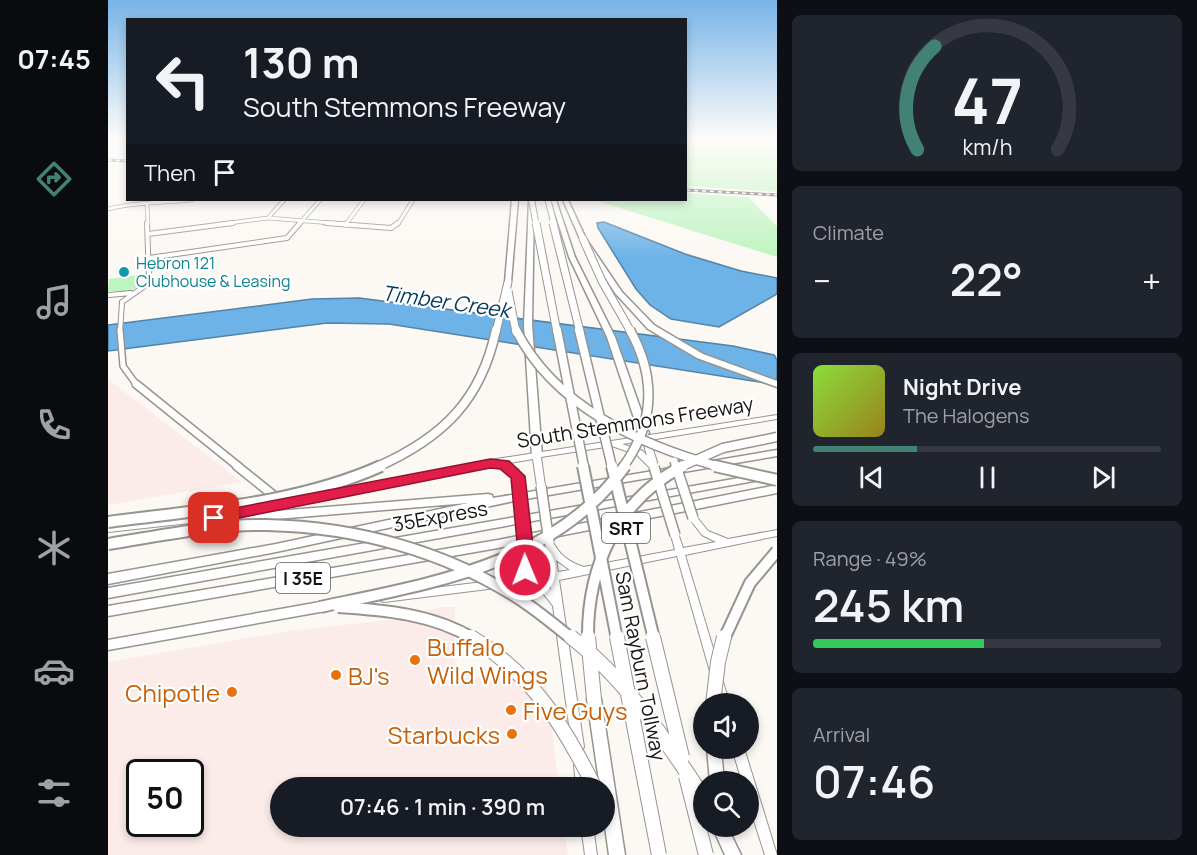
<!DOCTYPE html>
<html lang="en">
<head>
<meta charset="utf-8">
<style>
	body { margin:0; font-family:Manrope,sans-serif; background:#20242c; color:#f1f3f6; height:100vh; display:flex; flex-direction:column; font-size:22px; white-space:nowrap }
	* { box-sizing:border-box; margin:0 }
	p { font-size:20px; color:#9ea1a6 }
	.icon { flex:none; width:33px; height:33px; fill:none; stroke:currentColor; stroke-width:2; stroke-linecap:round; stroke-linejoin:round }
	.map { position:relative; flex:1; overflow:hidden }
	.side { display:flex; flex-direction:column; gap:15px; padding:15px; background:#0d0f14; width:420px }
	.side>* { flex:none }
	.hud { position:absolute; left:18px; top:18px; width:561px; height:183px; border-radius:0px; box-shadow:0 3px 9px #0003; background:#171b24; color:#f1f3f6; overflow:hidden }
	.fabs { position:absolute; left:585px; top:693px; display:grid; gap:12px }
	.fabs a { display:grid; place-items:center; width:66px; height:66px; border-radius:50%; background:#171b24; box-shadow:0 3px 9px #0003; font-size:30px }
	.speed { position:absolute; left:18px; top:759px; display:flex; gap:12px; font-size:30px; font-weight:700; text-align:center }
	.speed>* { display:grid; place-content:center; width:78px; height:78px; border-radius:50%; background:#171b24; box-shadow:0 3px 9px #0003; line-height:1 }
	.speed .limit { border:3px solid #111; border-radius:9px; background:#fff; color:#111 }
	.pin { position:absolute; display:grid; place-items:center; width:51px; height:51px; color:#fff; margin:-26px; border-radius:12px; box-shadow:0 3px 9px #0006 }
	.me { position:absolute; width:66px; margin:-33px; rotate:359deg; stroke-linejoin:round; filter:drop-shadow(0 0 4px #0008) }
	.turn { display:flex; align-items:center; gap:21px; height:126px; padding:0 18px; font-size:27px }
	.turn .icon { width:78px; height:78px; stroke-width:2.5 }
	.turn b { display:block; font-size:42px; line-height:51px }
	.then { display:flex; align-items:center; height:57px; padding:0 18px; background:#0003; gap:12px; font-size:22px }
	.big { font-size:45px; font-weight:600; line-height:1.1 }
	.side .widget { flex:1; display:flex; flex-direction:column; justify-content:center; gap:9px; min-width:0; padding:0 21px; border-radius:9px; background:#20242c }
	.side .dial { align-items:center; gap:0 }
	.dial svg { height:156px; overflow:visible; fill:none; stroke:#363941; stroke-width:7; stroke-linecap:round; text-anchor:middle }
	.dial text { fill:#f1f3f6; stroke:none }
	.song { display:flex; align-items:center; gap:18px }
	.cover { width:72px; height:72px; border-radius:9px; background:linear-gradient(135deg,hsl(90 70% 55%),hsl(50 70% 35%)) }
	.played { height:6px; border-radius:3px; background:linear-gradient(90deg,#428272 30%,#363941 30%) }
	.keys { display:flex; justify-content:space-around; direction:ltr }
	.heat { display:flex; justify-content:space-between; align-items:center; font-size:33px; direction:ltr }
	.charge { height:9px; border-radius:4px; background:linear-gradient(90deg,#34c759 49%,#363941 0) }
	.trip { position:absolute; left:162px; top:777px; width:345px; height:60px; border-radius:30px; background:#171b24; box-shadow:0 3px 9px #0003; font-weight:600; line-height:60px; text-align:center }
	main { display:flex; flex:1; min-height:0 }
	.menu { display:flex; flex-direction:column; width:108px; justify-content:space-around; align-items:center; background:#090b0e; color:#9ea1a6 }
	.menu .icon { width:42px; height:42px }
	.menu .current { color:#428272 }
	.menu b { font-size:27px; color:#f1f3f6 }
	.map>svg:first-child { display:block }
</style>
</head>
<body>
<main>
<nav class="menu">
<b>07:45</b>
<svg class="icon current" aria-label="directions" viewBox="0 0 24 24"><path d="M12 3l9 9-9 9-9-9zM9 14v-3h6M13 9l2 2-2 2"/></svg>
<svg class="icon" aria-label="music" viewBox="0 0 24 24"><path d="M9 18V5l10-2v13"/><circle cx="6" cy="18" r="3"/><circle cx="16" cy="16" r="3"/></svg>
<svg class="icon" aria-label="phone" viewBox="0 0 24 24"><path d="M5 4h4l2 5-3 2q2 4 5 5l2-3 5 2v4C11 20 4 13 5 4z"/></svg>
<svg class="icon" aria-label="climate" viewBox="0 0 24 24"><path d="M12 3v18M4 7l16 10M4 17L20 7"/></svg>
<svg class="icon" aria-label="car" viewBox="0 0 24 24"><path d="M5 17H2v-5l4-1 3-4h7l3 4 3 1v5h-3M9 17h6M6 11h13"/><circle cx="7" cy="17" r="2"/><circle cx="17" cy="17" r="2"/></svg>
<svg class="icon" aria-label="filters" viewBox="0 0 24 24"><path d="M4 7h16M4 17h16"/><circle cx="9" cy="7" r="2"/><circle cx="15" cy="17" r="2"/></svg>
</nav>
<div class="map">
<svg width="669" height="855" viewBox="0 0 669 855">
	<rect width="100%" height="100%" fill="#fcf9f4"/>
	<!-- commercial -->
	<path fill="#fcece9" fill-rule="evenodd" d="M0,379L134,482L0,505Z
		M334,607H347V678L432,674L439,687L451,787L172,788V826L456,827L460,855H0V662L180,631L289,619ZM32,772H82V824H32Z"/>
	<!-- green -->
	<path fill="#bef4c0" d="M578,139H669V192L578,186Z
		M578,193L640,197L669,226V257L486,200H578Z
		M31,275V286L22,291H0L1,279Z"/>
	<!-- water -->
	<path fill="#6db3e7" stroke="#5383a7" stroke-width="1.5" d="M496,222L577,254L633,271L669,278V294L611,327L563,319L542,305L528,289L490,228L489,223Z
		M251,298L625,346L666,355L669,360V379L657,383L281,324L219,323L0,351V325L204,299Z"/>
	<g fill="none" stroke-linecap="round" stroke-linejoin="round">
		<defs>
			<path id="minor-far2" d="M39,205L40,224
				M0,209C27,202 56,203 84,200
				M160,218L176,200
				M114,224L160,218L236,224
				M191,224L212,200
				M238,224L256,200
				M290,224L305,200"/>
			<path id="minor-far1" d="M218,223L283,228L290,223
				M237,225L239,223
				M40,234L125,223
				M41,258L179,238L192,223
				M1,295L23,293
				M14,302L38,285L41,278L39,223
				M12,332L14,302"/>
			<path id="minor" d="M12,330L15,366L28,384"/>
			<path id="tertiary-far1" d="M28,384L131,467"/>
			<path id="tertiary" d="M129,466L170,499"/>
			<path id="secondary" d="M669,415V419L542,440L549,462L548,464L550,467L546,470L543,469L529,455L504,446L433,457L437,486L436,488H430L429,486L425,459L396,464L410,469L411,471L415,488L414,490H408L407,488L403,473L386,465L121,518L118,517L117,515L118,513L121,512L382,460ZM535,441L539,456L535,451L514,444Z
				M109,514L112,515L113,517L112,519L109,520L0,532V526Z
				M585,515L588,516L600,531L620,539L669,530V536L577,555L611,668L610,671L606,673L602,671L601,668L569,556L451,580L476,747L474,751L470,753L466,751L464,747L445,606L434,592L412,585L276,602L273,601L271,598L273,595L276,594L400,579L402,576L413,568L414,547L415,545L418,544L421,545L422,547L423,570L421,573L415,577L441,574L437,542L438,540L441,539L444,540C450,554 462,563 476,567L567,550L563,535L564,533L567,532L570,533L575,548L608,542L594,535L581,518L582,516ZM448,560L462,570L450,572ZM442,581L443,590L440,586L429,583Z
				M611,680L615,682L622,704H611L606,685L607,682Z
				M624,748H636L669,855H657L640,802V782H634Z
				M472,759L476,761L478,765L480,788H468L466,765L468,761Z
				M473,826H485L489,855H477Z"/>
			<path id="motorway" d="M404,200H410L403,282L400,284L397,282Z
				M421,200H426L424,325L434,456L429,459L424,456L416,325Z
				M443,200H448L467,257L507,337L541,433L539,435L536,436L531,433L499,337L461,257Z
				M455,200H460L478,239L514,292L546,325L595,354L669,381V387L589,358L540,329L507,293L472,239Z
				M669,450V456L406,501L168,552L0,584V574L168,544L360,503L156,520L106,522L102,521L101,518L102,515L106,514L156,512L380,494L384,495L385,498Z
				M654,474L657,475L659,477L657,479L0,598V588Z
				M669,485V493L390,548L0,616V606L390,540Z
				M212,602L216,604L218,607L216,610L212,612L0,650V640Z
				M486,693L491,695L493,699L517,855H501L496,820V788H492L479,699L481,695Z
				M599,748H613L616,782H602Z
				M604,826H619L633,855H617Z"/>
		</defs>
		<!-- minor-far2 casing -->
		<use href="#minor-far2" stroke="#979490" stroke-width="4.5"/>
		<!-- minor-far1 casing -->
		<use href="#minor-far1" stroke="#979490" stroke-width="6"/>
		<!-- minor casing -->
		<use href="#minor" stroke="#979490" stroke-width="8"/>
		<!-- tertiary-far1 casing -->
		<use href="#tertiary-far1" stroke="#979490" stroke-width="10"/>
		<!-- tertiary casing -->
		<use href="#tertiary" stroke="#979490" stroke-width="11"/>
		<!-- secondary casing -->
		<use href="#secondary" stroke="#979490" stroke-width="2"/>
		<!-- motorway casing -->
		<use href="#motorway" stroke="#979490" stroke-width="3"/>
		<!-- minor-far2 -->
		<use href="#minor-far2" stroke="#fff" stroke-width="3"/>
		<!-- minor-far1 -->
		<use href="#minor-far1" stroke="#fff" stroke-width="4"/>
		<!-- minor -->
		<use href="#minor" stroke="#fff" stroke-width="5"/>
		<!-- tertiary-far1 -->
		<use href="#tertiary-far1" stroke="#fff" stroke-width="7"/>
		<!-- tertiary -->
		<use href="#tertiary" stroke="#fff" stroke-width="8"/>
		<!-- secondary -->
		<use href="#secondary" fill="#fff" fill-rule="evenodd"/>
		<!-- motorway -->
		<use href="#motorway" fill="#fff" fill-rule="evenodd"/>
		<defs>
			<path id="rail" d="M0,160L20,161
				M578,190L669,195"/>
		</defs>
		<!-- rail casing -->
		<use href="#rail" stroke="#4f4d4a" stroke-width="3"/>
		<!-- rail -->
		<use href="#rail" stroke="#fff" stroke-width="1.5" stroke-dasharray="4" stroke-linecap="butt"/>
		<defs>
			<path id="secondary-bridge-far1" d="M566,461L568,467"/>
			<path id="secondary-bridge" d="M568,466L585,518
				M546,467L567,535
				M433,486L441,542
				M411,488L418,547"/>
			<path id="motorway-bridge-far4" d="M440,200L446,224
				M424,202L428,224"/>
			<path id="motorway-bridge-far3" d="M428,223L449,332
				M445,223L472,332
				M475,239L494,281L523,332
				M400,291L408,332
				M388,332L400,282"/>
			<path id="motorway-bridge-far2" d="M408,330C447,407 532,445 612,467
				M449,330L476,467
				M471,330L504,467
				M269,467C334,438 373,401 388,330
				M515,467C547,423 548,377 522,330
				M572,467L615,448L669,437"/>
			<path id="motorway-bridge-far1" d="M475,466L509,639
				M504,466L546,639
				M607,466L669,480
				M0,522C91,510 188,504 273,466
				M0,544C52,536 106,524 159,525C249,527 337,551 413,600C431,612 448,626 464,639
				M212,607C324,583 446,565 517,466
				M230,607C277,610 325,614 366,639
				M480,639C479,567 509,500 575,466
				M616,639L642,583L669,551"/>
			<path id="motorway-bridge" d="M363,637C425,675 455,724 487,788
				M463,637C518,679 558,741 596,798
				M480,637L486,699
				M509,637L551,855
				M545,637L574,757
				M605,704L610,662L616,637
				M578,776L598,855"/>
		</defs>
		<!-- secondary-bridge-far1 casing -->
		<use href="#secondary-bridge-far1" stroke="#979490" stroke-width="10" stroke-linecap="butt"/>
		<!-- secondary-bridge casing -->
		<use href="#secondary-bridge" stroke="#979490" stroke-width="12" stroke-linecap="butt"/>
		<!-- motorway-bridge-far4 casing -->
		<use href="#motorway-bridge-far4" stroke="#979490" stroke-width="7" stroke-linecap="butt"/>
		<!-- motorway-bridge-far3 casing -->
		<use href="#motorway-bridge-far3" stroke="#979490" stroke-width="9" stroke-linecap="butt"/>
		<!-- motorway-bridge-far2 casing -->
		<use href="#motorway-bridge-far2" stroke="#979490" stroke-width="11" stroke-linecap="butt"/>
		<!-- motorway-bridge-far1 casing -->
		<use href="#motorway-bridge-far1" stroke="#979490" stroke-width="14" stroke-linecap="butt"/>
		<!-- motorway-bridge casing -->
		<use href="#motorway-bridge" stroke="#979490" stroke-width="16" stroke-linecap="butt"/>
		<!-- secondary-bridge-far1 -->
		<use href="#secondary-bridge-far1" stroke="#fff" stroke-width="7"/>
		<!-- secondary-bridge -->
		<use href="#secondary-bridge" stroke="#fff" stroke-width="9"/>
		<!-- motorway-bridge-far4 -->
		<use href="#motorway-bridge-far4" stroke="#fff" stroke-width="5"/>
		<!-- motorway-bridge-far3 -->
		<use href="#motorway-bridge-far3" stroke="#fff" stroke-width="7"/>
		<!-- motorway-bridge-far2 -->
		<use href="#motorway-bridge-far2" stroke="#fff" stroke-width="8"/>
		<!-- motorway-bridge-far1 -->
		<use href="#motorway-bridge-far1" stroke="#fff" stroke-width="10"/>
		<!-- motorway-bridge -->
		<use href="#motorway-bridge" stroke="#fff" stroke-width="14"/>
	</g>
	<!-- sky -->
	<linearGradient id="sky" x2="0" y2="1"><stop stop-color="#77b4e8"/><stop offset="0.54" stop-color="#fefcfa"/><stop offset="1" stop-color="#fefcfa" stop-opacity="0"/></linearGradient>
	<rect width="669" height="258" fill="url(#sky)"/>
	<!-- route -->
	<path fill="#e11d48" stroke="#92132f" stroke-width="1.5" d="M382,459L401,461L417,476L427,563L423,574H412L409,570L411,563L403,478L392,469L382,468L106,523L98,518L106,512Z"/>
	<!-- markers -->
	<circle fill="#0f9aa8" stroke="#fff" stroke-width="2" cx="16" cy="272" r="6"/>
	<g fill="#e8710a" stroke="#fff" stroke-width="2">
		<circle cx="307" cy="660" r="6"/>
		<circle cx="228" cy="675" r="6"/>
		<circle cx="124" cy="692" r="6"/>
		<circle cx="403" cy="710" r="6"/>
		<circle cx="404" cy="734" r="6"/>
	</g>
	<g text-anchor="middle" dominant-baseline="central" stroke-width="4.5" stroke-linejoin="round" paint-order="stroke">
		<!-- far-culture labels -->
		<g font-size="16" fill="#0d838f" stroke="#fff" text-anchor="start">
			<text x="28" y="263">Hebron 121<tspan x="28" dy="18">Clubhouse &amp; Leasing</tspan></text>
		</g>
		<!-- shield labels -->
		<g fill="#fff" stroke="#5b5a59" stroke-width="1.5">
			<rect x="494" y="513" width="48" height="30" rx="4.5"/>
			<rect x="168" y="563" width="54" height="30" rx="4.5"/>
		</g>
		<g font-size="18" font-weight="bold" fill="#151412">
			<text x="518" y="528">SRT</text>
			<text x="195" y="578">I 35E</text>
		</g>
		<!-- street labels -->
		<g font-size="20" fill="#151412" stroke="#fff">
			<text transform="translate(527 422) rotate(-9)">South Stemmons Freeway</text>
			<text transform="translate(332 516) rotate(-10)">35Express</text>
			<text transform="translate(533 666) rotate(79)">Sam Rayburn Tollway</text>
		</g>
		<!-- water labels -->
		<g font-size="21" font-style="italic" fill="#003a5c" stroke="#fff">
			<text transform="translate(338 301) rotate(8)">Timber Creek</text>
		</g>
		<!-- near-food labels -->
		<g font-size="24" fill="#c56008" stroke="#fff" text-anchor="start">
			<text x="319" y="646">Buffalo<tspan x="319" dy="28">Wild Wings</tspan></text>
			<text x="240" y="675">BJ's</text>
			<text x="112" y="692" text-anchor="end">Chipotle</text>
			<text x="415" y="710">Five Guys</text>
			<text x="392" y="734" text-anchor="end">Starbucks</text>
		</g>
	</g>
</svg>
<div class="fabs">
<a><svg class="icon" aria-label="sound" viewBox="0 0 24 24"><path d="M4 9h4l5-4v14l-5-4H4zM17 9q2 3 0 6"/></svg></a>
<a><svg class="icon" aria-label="search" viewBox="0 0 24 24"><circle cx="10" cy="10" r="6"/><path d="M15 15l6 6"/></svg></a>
</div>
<div class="speed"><div class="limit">50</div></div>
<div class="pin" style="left:106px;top:518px;background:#d93025"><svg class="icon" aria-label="arrive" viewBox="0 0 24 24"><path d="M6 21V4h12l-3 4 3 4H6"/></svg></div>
<svg class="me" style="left:417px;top:570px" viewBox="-20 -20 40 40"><circle r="17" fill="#e11d48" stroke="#fff" stroke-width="3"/><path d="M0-11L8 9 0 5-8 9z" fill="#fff"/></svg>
<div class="trip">07:46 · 1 min · 390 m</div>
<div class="hud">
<div class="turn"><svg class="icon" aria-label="left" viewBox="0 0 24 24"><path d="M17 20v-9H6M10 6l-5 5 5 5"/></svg><div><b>130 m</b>South Stemmons Freeway</div></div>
<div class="then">Then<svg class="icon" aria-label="arrive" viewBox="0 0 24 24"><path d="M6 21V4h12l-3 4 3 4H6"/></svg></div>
</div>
</div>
<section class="side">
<div class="widget dial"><svg viewBox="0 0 100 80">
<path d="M14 69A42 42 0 1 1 86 69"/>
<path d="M14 69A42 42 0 0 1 23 16" stroke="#428272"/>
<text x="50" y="56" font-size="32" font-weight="700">47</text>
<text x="50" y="72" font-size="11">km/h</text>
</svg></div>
<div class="widget"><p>Climate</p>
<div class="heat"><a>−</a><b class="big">22°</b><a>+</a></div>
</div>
<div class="widget">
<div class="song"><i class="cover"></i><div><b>Night Drive</b><p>The Halogens</p></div></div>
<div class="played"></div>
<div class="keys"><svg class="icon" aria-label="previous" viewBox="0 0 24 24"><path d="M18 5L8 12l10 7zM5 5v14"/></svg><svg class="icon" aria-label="pause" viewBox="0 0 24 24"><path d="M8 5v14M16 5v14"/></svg><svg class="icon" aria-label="next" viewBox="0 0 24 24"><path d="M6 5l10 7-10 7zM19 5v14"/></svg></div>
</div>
<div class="widget"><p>Range · 49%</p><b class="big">245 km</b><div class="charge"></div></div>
<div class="widget"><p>Arrival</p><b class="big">07:46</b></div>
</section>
</main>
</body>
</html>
